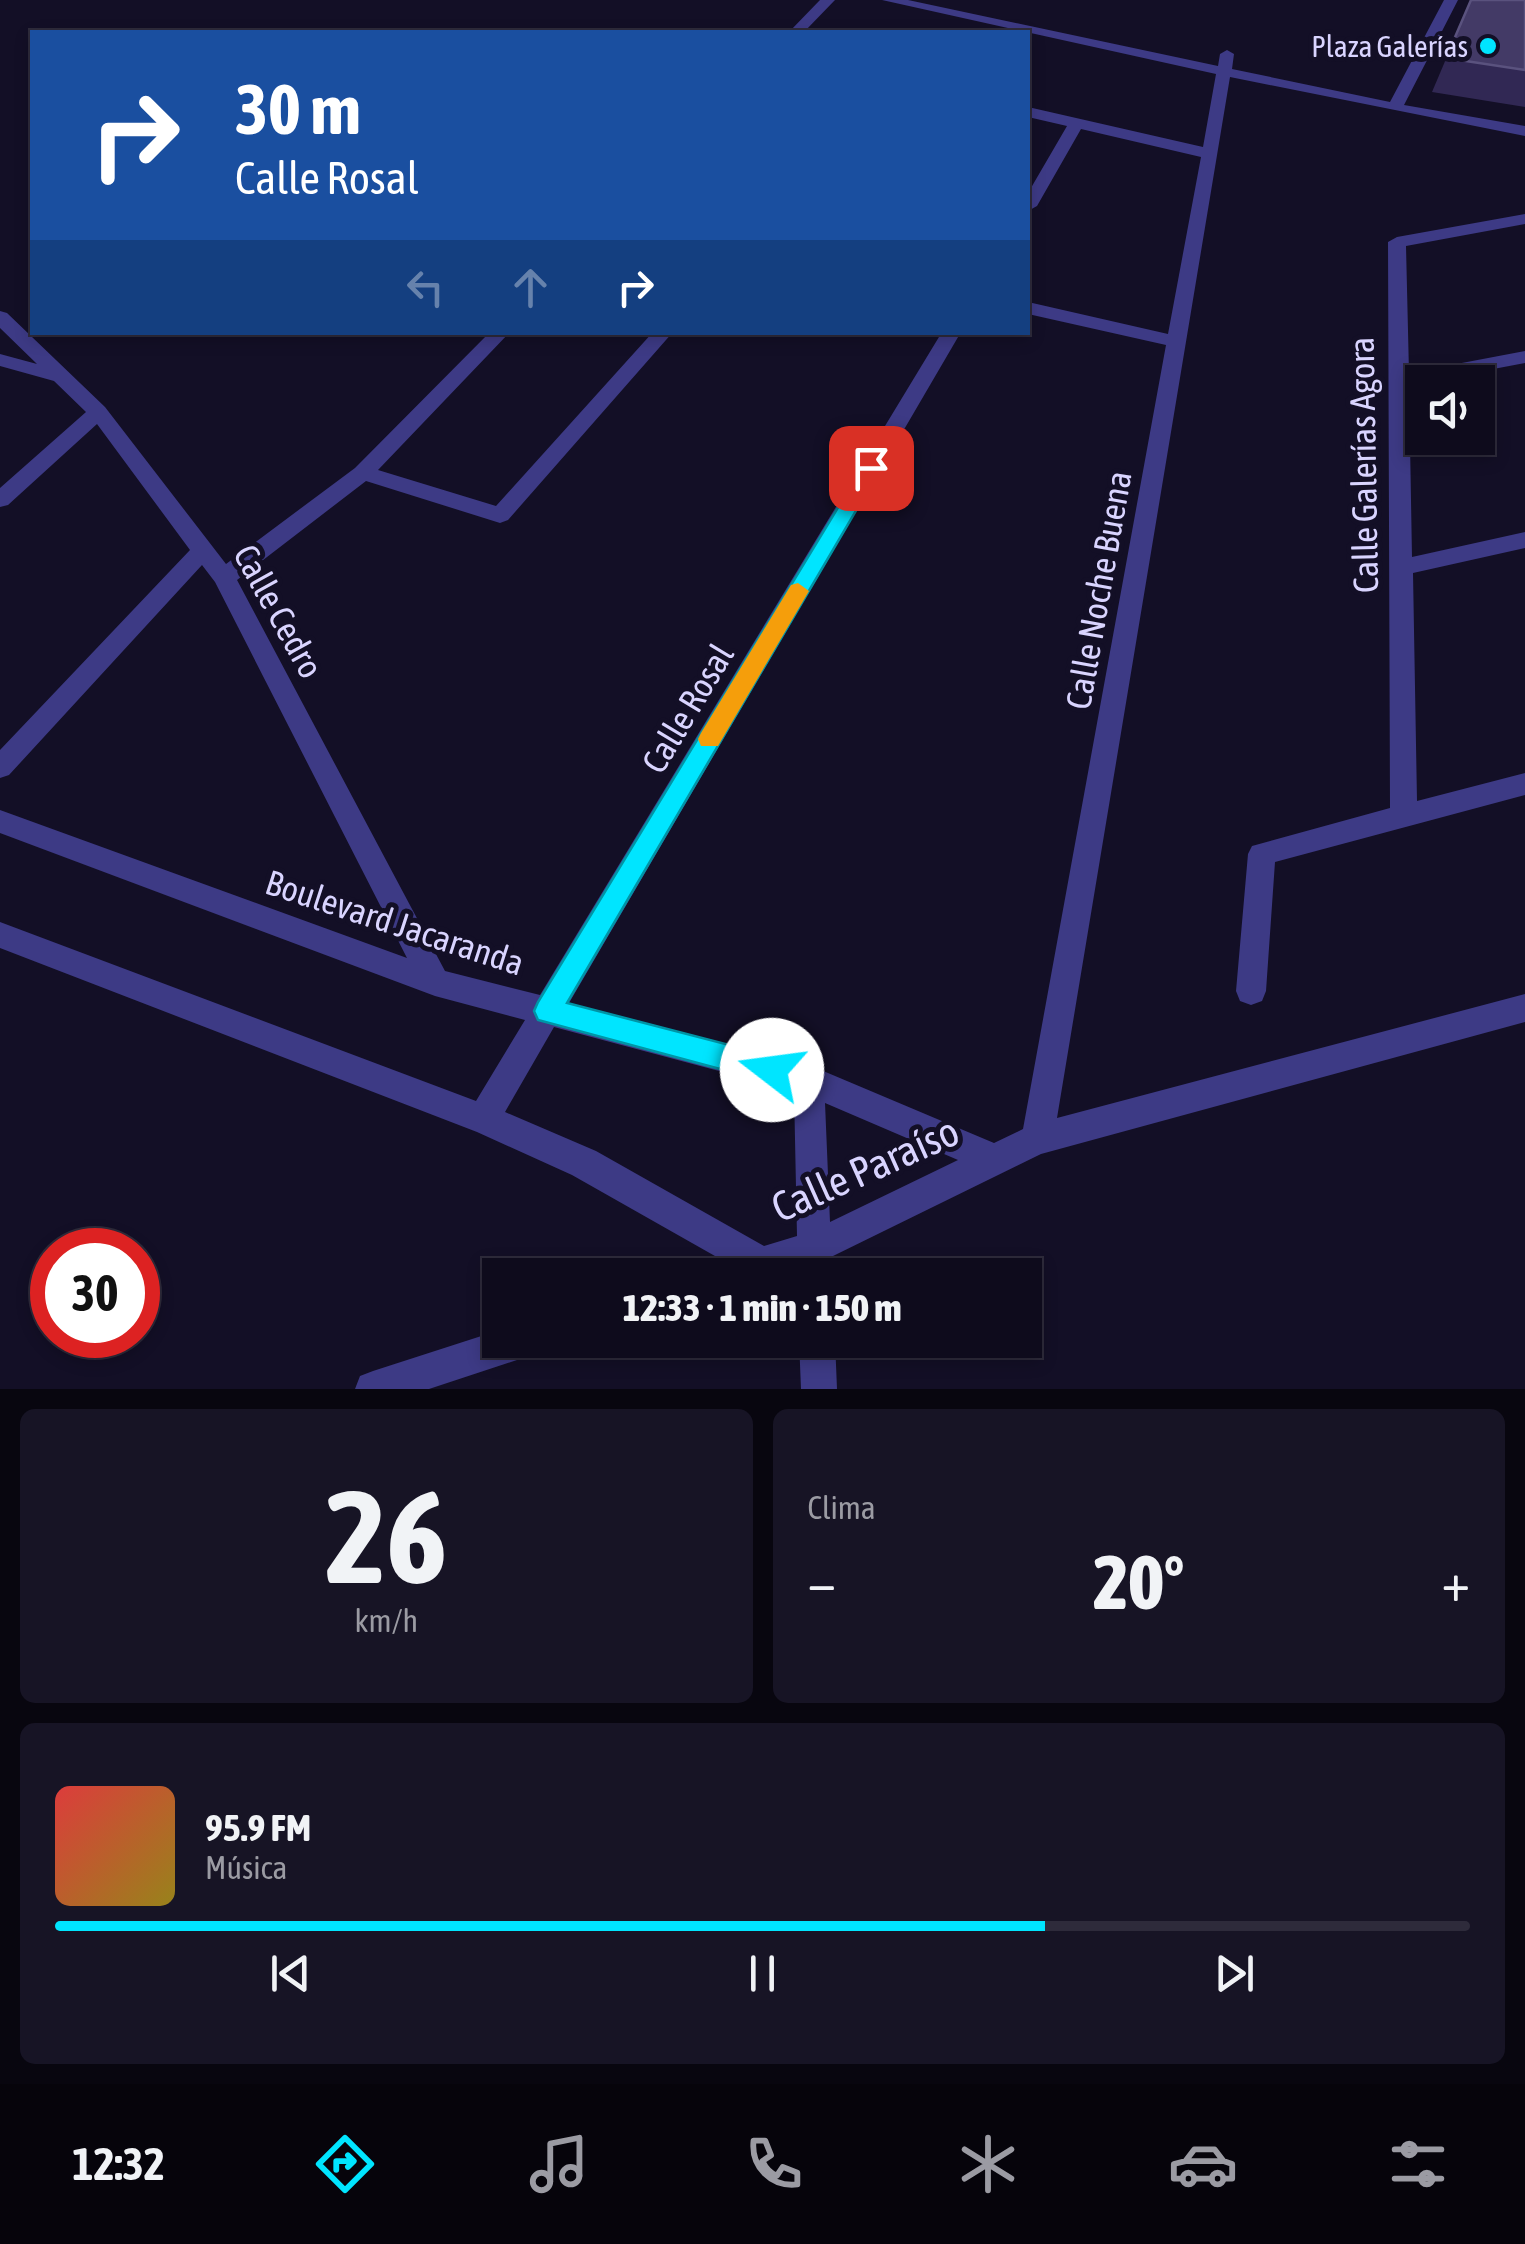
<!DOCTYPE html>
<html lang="es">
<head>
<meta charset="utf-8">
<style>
	body { margin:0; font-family:"Asap Condensed",sans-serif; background:#171425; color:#f1f3f6; height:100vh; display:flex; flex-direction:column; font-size:38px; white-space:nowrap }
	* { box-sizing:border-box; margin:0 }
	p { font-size:32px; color:#9b9ba3 }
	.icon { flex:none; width:55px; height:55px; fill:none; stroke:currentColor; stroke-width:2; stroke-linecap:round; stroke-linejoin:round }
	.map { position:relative; height:1389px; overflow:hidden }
	.details { display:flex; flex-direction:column; gap:20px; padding:20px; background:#08060f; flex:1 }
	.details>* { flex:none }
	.hud { position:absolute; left:30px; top:30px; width:1000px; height:305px; border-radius:0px; box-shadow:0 5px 15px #0003,0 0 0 2px #2e2b3b; background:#1a4fa0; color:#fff; overflow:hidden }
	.controls { position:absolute; left:1405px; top:365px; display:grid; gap:20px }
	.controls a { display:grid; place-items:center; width:90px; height:90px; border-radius:0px; background:#0e0b1c; box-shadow:0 5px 15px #0003,0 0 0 2px #2e2b3b; font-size:50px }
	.speed { position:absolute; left:30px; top:1228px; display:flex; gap:20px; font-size:50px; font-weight:700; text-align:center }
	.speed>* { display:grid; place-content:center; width:130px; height:130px; border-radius:50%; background:#0e0b1c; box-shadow:0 5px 15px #0003,0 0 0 2px #2e2b3b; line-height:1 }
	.speed .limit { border:15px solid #d22; background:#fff; color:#111 }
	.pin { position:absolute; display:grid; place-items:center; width:85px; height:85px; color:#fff; margin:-42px; border-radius:20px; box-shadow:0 5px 15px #0006 }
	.me { position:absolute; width:110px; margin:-55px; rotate:285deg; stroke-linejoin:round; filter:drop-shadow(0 0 8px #0008) }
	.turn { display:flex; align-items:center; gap:35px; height:210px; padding:0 40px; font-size:45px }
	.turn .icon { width:130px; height:130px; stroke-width:2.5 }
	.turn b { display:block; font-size:70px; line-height:85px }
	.lanes { display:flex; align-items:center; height:95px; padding:0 40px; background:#0003; justify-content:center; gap:50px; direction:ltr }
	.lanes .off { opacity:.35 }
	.big { font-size:75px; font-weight:800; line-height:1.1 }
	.details .tile { flex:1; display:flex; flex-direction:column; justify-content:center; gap:15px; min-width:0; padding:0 35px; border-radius:15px; background:#171425 }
	.details .dial { align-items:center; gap:0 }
	.dial b { font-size:130px; line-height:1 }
	.song { display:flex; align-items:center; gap:30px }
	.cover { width:120px; height:120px; border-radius:15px; background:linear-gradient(135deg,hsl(0 70% 55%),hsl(50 70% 35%)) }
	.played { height:10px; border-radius:5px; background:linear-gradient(90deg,#00e5ff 70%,#2e2b3b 70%) }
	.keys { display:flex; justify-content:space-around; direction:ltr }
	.heat { display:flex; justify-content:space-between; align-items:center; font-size:55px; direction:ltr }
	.details .tiles { flex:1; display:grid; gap:20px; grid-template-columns:1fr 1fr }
	.tile:last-child { grid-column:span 2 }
	.trip { position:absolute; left:482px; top:1258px; width:560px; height:100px; border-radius:0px; background:#0e0b1c; box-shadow:0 5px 15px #0003,0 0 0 2px #2e2b3b; font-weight:800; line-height:100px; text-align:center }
	.tabs { display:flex; height:160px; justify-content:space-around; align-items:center; background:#06040b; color:#9b9ba3 }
	.tabs .icon { width:70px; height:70px }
	.tabs .on { color:#00e5ff }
	.tabs b { font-size:45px; color:#f1f3f6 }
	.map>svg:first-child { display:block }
</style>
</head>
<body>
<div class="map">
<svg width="1525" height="1389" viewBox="0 0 1525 1389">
	<rect width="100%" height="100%" fill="#130f26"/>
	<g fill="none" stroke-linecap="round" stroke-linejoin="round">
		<!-- minor -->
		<path fill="#3d3a85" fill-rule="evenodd" d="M820,0H835L804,32H789Z
			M882,0H908L1218,66L1220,54L1227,50L1234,54L1232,69L1390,102L1444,0H1458L1404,105L1525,126V136L1230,77L1057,1118L1525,994V1022L1041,1154L831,1257L832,1275H798V1270L781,1275H711L716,1263L722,1260L572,1175L477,1132L0,948V922L476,1101L525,1020L435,996L0,833V810L407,958L215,582L202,565L9,775L0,778V750L190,550L97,424L8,505L0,507V488L86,412L54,381L0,366V354L37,364L0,328V311L7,313L105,407L226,564L355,468L490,332H510L378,470L496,506L653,332H673L508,520L500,523L366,481L237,580L445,971L540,995L942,332H961L569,1003L809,1065L994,1143L1023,1129L1166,345L1028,314V302L1168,334L1201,157L1081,129L1037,206L1028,211V193L1067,126L1028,117V107L1203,147L1216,74ZM554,1027L794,1091L797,1236L764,1246L596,1151L505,1112ZM825,1103L958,1160L830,1222Z
			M1525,214V224L1406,246L1409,373L1525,351V363L1409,385L1412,557L1525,532V548L1413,573L1417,801L1525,773V795L1275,862L1266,991L1262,1001L1251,1005L1240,1001L1236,991L1248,854L1252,846L1390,808L1388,242L1397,237Z
			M500,1330V1340H543L538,1353L429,1389H355L360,1376L373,1371Z
			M799,1340H835L837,1389H801Z"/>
	</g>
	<!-- wall -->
	<path fill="#312854" d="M1471,0H1525V107L1432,92Z"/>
	<!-- building -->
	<path fill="#433a66" stroke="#5a527e" stroke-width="2.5" d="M1471,0H1525V70L1446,58Z"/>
	<!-- route -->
	<path fill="#00e5ff" stroke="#0095a6" stroke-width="2.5" d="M871,462L881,468L567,1003L772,1056L782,1060L786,1070L782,1079L772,1083L538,1020L534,1011L538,1002L862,468Z"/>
	<!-- slow -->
	<path fill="#f59e0b" d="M798,583L809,591L718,746H701L698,739L701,733L791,585Z"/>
	<!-- markers -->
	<circle fill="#00e5ff" stroke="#130f26" stroke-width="4" cx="1488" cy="46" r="10"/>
	<g text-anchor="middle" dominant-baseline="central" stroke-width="10" stroke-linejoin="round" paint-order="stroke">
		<!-- far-poi labels -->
		<g font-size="30" fill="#d9d4ff" stroke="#130f26" text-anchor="end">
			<text x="1468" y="46">Plaza Galerías</text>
		</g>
		<!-- street labels -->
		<g font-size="35" fill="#d9d4ff" stroke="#130f26">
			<text transform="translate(1363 465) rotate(-91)">Calle Galerías Agora</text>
			<text transform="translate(1098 590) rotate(-80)">Calle Noche Buena</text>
			<text transform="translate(279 611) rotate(61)">Calle Cedro</text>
			<text transform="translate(687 708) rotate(-59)">Calle Rosal</text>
			<text transform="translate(395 922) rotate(18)">Boulevard Jacaranda</text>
		</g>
		<!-- near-street labels -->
		<g font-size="42" fill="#d9d4ff" stroke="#130f26">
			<text transform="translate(865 1169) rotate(-24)">Calle Paraíso</text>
		</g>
	</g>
</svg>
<div class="controls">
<a><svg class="icon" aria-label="sound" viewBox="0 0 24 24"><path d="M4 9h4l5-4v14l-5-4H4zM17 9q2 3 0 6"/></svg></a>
</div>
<div class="speed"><div class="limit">30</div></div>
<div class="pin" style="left:871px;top:468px;background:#d93025"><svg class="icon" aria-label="arrive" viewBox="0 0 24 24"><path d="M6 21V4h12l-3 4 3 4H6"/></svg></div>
<svg class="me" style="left:772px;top:1070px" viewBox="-20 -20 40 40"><circle r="19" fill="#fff"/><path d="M0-13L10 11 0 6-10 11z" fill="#00e5ff"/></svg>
<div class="trip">12:33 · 1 min · 150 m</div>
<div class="hud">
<div class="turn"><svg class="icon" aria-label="right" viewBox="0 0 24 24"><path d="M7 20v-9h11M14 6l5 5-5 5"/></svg><div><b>30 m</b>Calle Rosal</div></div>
<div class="lanes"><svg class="icon off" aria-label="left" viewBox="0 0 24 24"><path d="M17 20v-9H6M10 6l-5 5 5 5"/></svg><svg class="icon off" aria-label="ahead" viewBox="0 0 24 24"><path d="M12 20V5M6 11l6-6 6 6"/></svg><svg class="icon" aria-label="right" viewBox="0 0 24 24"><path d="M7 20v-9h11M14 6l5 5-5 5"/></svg></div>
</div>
</div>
<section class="details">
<div class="tiles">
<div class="tile dial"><b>26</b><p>km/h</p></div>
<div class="tile"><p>Clima</p>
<div class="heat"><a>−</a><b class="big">20°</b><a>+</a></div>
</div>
<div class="tile">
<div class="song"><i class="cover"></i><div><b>95.9 FM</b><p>Música</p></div></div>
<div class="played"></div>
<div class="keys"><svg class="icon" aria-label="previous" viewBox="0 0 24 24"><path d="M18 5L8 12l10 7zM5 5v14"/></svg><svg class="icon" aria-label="pause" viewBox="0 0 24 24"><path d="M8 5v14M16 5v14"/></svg><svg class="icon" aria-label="next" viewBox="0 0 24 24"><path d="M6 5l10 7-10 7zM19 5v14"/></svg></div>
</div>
</div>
</section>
<nav class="tabs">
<b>12:32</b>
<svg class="icon on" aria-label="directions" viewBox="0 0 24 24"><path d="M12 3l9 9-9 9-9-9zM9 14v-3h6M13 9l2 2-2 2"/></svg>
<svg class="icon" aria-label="music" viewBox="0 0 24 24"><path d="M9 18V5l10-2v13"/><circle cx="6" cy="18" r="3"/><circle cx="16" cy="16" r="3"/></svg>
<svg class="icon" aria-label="phone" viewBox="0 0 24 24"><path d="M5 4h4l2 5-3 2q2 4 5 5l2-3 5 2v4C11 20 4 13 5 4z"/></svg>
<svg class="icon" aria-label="climate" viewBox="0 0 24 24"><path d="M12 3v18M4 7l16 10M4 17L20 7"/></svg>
<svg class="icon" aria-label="car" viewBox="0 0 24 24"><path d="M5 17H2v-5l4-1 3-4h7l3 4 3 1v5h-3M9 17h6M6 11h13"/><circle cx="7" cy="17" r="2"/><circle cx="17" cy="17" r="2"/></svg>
<svg class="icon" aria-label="filters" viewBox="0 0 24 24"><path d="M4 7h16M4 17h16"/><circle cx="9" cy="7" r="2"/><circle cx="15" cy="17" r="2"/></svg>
</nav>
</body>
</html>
